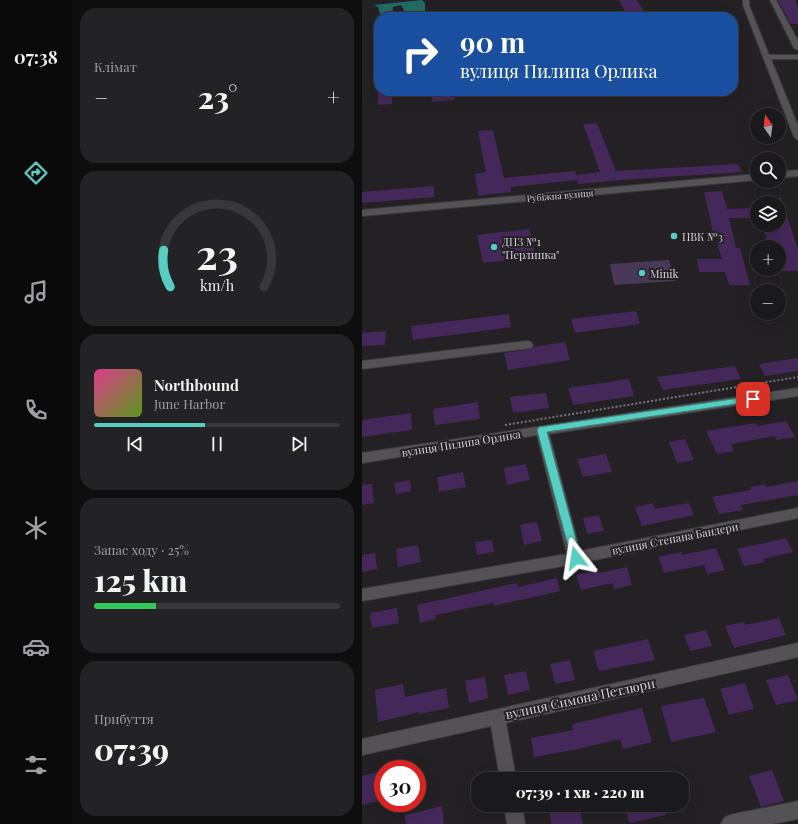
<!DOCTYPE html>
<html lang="uk">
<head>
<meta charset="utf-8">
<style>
	body { margin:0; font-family:"Playfair Display",serif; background:#232224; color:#f1f3f6; height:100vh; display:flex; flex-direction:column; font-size:15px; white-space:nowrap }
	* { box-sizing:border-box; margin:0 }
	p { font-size:13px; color:#9fa0a3 }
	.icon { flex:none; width:22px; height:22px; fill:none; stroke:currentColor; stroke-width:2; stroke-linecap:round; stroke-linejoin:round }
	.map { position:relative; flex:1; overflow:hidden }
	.details { display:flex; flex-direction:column; gap:8px; padding:8px; background:#0e0e0f; width:290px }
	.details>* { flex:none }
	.hud { position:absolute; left:12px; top:12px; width:364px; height:84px; border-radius:16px; box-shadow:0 4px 16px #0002,0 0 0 1px #38383a; background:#1a4fa0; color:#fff; overflow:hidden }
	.needle { width:26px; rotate:346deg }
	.fabs { position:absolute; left:388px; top:108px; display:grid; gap:8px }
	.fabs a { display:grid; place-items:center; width:36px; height:36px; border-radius:50%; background:#1a191b; box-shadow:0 4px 16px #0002,0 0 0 1px #38383a; font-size:20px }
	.speed { position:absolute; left:12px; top:760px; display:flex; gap:8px; font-size:20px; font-weight:700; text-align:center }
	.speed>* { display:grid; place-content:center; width:52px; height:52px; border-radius:50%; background:#1a191b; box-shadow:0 4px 16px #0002,0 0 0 1px #38383a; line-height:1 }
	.speed .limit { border:6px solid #d22; background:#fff; color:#111 }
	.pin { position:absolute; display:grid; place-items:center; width:34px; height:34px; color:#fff; margin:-17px; border-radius:8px; box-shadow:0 2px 6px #0006 }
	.me { position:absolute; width:44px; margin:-22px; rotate:345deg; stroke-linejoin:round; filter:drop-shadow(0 0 3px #0008) }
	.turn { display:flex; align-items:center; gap:14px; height:84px; padding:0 20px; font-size:18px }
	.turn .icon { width:52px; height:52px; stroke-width:2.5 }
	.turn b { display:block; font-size:28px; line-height:34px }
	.big { font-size:30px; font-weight:800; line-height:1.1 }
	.details .tile { flex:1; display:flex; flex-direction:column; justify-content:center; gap:6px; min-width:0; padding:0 14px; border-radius:16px; background:#232224 }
	.details .dial { align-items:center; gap:0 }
	.dial svg { height:104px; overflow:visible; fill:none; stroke:#38383a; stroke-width:7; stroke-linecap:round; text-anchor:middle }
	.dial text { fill:#f1f3f6; stroke:none }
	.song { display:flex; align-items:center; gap:12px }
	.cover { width:48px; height:48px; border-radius:6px; background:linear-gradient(135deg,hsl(330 70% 55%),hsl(90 70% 35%)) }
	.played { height:4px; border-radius:2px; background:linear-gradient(90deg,#57cec1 45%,#38383a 45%) }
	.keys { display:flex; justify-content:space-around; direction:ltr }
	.heat { display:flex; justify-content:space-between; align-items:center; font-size:22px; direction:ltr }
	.charge { height:6px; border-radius:3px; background:linear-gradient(90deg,#34c759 25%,#38383a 0) }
	.trip { position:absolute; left:109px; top:772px; width:218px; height:40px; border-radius:16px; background:#1a191b; box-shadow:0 4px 16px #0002,0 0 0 1px #38383a; font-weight:800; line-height:40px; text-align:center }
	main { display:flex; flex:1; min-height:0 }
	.tabs { display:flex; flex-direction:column; width:72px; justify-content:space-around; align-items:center; background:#0a0a0b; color:#9fa0a3 }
	.tabs .icon { width:28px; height:28px }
	.tabs .active { color:#57cec1 }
	.tabs b { font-size:18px; color:#f1f3f6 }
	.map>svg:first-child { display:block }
</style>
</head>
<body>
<main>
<nav class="tabs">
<b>07:38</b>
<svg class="icon active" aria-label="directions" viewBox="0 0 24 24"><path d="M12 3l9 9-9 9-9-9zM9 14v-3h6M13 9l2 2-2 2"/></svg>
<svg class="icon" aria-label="music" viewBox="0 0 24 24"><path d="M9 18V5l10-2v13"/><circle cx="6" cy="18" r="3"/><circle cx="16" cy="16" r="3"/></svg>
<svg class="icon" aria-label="phone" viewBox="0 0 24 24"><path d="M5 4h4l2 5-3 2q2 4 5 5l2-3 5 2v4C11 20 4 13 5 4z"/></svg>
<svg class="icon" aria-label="climate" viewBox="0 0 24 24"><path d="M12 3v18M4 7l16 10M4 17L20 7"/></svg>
<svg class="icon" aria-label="car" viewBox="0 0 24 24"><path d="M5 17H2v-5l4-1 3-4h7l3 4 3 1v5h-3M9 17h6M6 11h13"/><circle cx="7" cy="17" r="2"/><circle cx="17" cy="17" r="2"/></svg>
<svg class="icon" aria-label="filters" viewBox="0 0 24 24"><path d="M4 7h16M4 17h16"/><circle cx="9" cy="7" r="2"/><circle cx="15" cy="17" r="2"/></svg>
</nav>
<section class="details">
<div class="tile"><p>Клімат</p>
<div class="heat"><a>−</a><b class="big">23°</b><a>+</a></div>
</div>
<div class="tile dial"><svg viewBox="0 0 100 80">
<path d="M14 69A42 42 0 1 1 86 69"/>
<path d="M14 69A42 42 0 0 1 9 41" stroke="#57cec1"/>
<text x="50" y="56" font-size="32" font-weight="700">23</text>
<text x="50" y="72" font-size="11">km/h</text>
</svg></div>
<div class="tile">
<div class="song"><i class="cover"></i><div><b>Northbound</b><p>June Harbor</p></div></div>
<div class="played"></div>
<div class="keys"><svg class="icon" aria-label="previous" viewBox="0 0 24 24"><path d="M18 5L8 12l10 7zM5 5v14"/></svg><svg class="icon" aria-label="pause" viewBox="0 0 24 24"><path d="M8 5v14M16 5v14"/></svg><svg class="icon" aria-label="next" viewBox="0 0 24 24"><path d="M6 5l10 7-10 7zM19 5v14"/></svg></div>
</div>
<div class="tile"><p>Запас ходу · 25%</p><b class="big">125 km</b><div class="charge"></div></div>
<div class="tile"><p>Прибуття</p><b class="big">07:39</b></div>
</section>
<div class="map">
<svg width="436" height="824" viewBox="0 0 436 824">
	<rect width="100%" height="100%" fill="#232124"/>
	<!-- green -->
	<path fill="#4a3859" d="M307,260L313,281L252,285L248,264Z"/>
	<!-- water -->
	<path fill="#226b64" d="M60,0L63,3V15L60,17H46L39,5L31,7L30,17H19L16,7L12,5Z"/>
	<!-- building -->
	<path fill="#45285a" d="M257,0H275L285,17H266Z
		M416,0H433L436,7V24H429Z
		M16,91H30V104L16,105Z
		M69,91H92L93,100L70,102Z
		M235,123L254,171L376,164L380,172L272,179L216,184L215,180L148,187L149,192L116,196L113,174L124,172L116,131L131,130L142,178L213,171L214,175L238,172L221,124Z
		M72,186V197L0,203V192Z
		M360,191L365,209L395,208V218H367L374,248H378L388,285H367L363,272H337L335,259H360L352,232H351L342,192Z
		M419,197L436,250V271H417V247H410L408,240H405L400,225H417V198Z
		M167,229L174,257L121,263L115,235Z
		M274,311L278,324L213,333L209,319Z
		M147,314L149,327L51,340L49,326Z
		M24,331L23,345L0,346V333Z
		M203,342L208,360L146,370L142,353L169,349L171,347Z
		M436,358V371L403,376L397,364Z
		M373,366L379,379L301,390L295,377Z
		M267,379L272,396L211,405L206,388Z
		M184,393L187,408L151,413L148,397Z
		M116,402L118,419L73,425L71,409Z
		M49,413L50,430L0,437V420Z
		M424,421L433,437L415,440L413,436L369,444L372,451L355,454L344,431L394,423L396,426Z
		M323,439L332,460L315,463L307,442Z
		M244,454L250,472L221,477L215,459Z
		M164,464L168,480L145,485L142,468Z
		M101,472L104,487L77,492L75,477Z
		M48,480L49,491L34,494L32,483Z
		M436,481V495L379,505L381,510L357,514L350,497L389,490L388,487L403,484L404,487Z
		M10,484L12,503L0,505V485Z
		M291,503L293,509L327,503L332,515L280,526L273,507Z
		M237,515L242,531L225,534L221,518Z
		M175,522L180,541L162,545L158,525Z
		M424,538L431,552L401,559L403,562L382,566L375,549Z
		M130,540L132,552L115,555L113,542Z
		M56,545L59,562L36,567L34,549Z
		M354,548L363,570L345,574L342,565L302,573L296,557L319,552L320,555Z
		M13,553L15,569L0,572V555Z
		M265,567L270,585L252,589L251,583L219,590L214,575L236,570L237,573Z
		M195,578L198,591L132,606L131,603L74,615V619L58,623L55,605L155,583L156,587Z
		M35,608L37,623L10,628L8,613Z
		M417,618L424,635L372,648L363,626L382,622L383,625Z
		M344,630L350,646L328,651L322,635Z
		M286,639L293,660L237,671L231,651Z
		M208,660L213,680L193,684L188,664Z
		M164,671L168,690L146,695L142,675Z
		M426,675L436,700L414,705L404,680Z
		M123,677L126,698L107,703L103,681Z
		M383,683L392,709L367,715L358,689Z
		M41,684L43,697L84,688L87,708L57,714V712L16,722L13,690Z
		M342,698L354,732L309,742L299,706Z
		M280,708L290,742L261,749L258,739L216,749L172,757L169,738L211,730L210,724Z
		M410,770L422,801L399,807L387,776Z
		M17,772L20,800L0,805V776Z
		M196,805H217L221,824H189L187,807Z
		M263,805H302L304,815L267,823Z
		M80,806L82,824H44L43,815Z"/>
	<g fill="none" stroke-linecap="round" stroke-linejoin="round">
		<defs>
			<path id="minor" d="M381,0H387V5L407,55H436V59H409L436,126V140L432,137L381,5Z
				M408,0H414L436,41V50L432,48Z
				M436,170V176L417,178V172Z
				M395,174V180L0,216V210Z
				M165,341L169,342L171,345L169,348L0,369V361Z
				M436,388V396L187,434L218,551L436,508V518L213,564L0,601V589L205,554L175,435L0,463V453Z
				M436,643V657L144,723L154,779H138L129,726L0,755V739Z
				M436,801V819L410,824H359L362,818L368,815Z
				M142,805H160L163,824H145Z"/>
		</defs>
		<!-- minor casing -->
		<use href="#minor" stroke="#3c3b3d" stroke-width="2"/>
		<!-- path -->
		<path stroke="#767577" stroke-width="2" stroke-dasharray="2 2" stroke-linecap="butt" d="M143,425L436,377"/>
		<!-- minor -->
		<use href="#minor" fill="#545255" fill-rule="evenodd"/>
	</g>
	<!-- route -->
	<path fill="#57cec1" stroke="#39867d" d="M391,396L395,399L394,401L185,432L219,558L217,561L214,562L210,561L175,430L177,427Z"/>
	<!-- markers -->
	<g fill="#57cec1" stroke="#232124" stroke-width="1.5">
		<circle cx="312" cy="236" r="4"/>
		<circle cx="132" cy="247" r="4"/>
		<circle cx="280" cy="273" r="4"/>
	</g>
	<g text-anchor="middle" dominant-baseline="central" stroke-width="4" stroke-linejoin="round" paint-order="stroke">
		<!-- far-street labels -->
		<g font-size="9" fill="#d6d5d7" stroke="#232124">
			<text transform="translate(198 195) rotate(-5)">Рубіжна вулиця</text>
		</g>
		<!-- poi labels -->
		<g font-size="11" fill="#d6d5d7" stroke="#232124" text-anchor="start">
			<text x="320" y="236">НВК №3</text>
			<text x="140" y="241">ДНЗ №1<tspan x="140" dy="13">"Перлинка"</tspan></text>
			<text x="288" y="273">Minik</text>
		</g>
		<!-- street labels -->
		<g font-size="11" fill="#d6d5d7" stroke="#232124">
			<text transform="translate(99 443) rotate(-9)">вулиця Пилипа Орлика</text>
			<text transform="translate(313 538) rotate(-11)">вулиця Степана Бандери</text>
		</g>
		<!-- near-street labels -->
		<g font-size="13" fill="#d6d5d7" stroke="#232124">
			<text transform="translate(218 698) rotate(-12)">вулиця Симона Петлюри</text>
		</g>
	</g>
</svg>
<div class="fabs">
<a><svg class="needle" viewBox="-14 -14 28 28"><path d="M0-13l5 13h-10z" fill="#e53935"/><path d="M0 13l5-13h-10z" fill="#9fa0a3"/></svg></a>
<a><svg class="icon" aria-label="search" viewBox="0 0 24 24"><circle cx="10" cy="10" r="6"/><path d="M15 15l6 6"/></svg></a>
<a><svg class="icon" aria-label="layers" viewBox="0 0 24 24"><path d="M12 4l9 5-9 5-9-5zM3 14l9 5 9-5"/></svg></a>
<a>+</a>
<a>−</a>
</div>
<div class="speed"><div class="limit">30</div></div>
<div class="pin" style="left:391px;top:399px;background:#d93025"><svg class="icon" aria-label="arrive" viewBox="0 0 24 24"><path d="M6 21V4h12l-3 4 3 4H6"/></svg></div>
<svg class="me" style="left:214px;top:558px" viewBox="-20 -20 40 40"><path d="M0-17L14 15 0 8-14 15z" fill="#57cec1" stroke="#fff" stroke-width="4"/></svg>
<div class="trip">07:39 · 1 хв · 220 m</div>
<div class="hud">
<div class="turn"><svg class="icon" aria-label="right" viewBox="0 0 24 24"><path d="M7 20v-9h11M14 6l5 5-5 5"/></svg><div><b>90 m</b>вулиця Пилипа Орлика</div></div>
</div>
</div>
</main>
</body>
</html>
